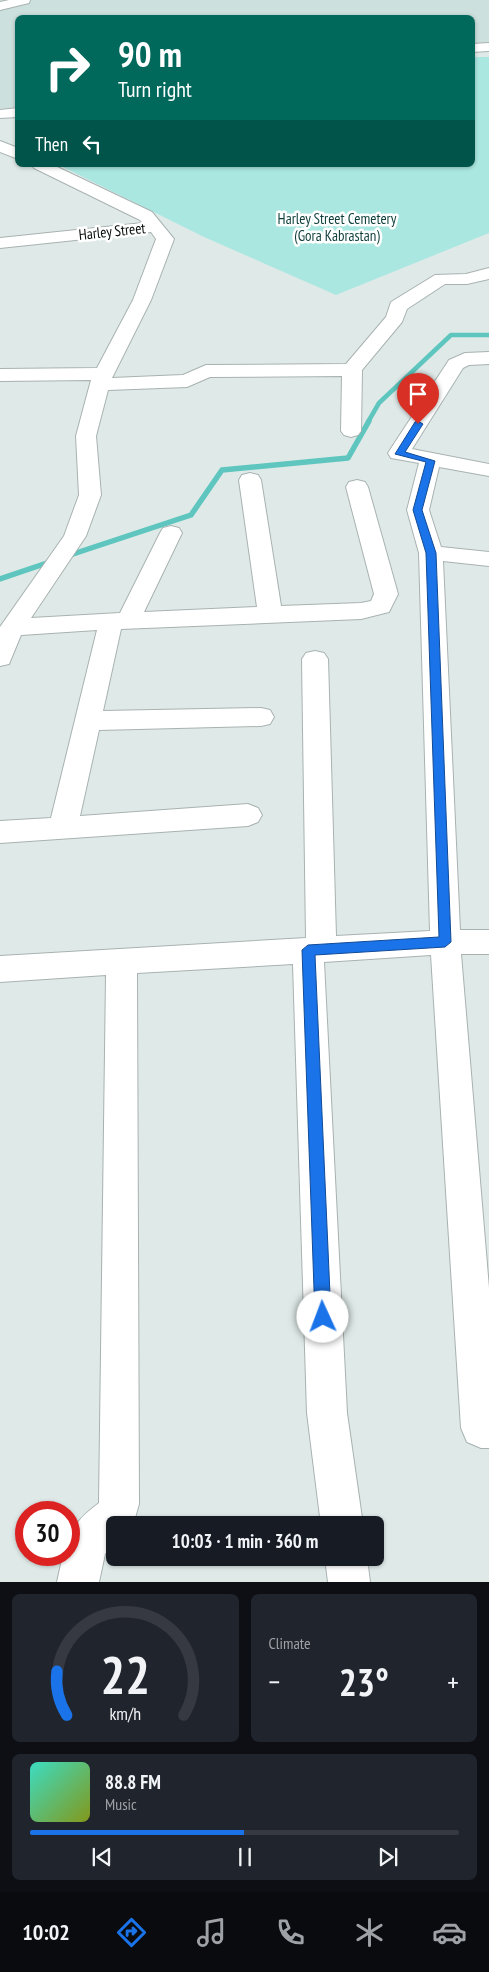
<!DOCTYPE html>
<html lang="en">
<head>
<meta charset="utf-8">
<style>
	body { margin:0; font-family:"PT Sans Narrow",sans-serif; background:#20242c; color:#f1f3f6; height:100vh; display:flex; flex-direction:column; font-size:19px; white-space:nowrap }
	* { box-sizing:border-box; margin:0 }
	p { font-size:16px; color:#9ea1a6 }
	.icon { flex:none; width:28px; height:28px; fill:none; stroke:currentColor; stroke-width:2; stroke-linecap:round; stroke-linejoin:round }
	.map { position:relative; height:1582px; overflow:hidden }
	.details { display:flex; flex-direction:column; gap:12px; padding:12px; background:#0d0f14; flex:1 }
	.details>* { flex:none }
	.hud { position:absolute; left:15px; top:15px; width:460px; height:152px; border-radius:8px; box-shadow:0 1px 4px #0004; background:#00695c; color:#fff; overflow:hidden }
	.speed { position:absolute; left:15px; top:1501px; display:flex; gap:10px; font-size:25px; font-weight:700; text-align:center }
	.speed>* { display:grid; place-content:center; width:65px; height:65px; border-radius:50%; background:#171b24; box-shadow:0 1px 4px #0004; line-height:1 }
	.speed .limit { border:8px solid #d22; background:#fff; color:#111 }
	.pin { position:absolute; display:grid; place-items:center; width:42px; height:42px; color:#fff; margin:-51px -21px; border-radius:50% 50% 50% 0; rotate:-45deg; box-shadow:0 0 5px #0007 }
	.pin .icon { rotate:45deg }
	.me { position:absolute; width:55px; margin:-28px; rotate:358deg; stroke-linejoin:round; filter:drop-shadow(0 0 4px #0008) }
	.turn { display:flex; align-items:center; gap:18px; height:105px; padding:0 20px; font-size:22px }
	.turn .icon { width:65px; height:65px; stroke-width:2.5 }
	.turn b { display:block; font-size:35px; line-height:42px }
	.then { display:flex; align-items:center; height:48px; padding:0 20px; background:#0003; gap:10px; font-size:19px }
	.big { font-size:38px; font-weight:700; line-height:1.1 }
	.details .widget { flex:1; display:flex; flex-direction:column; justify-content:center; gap:8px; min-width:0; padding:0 18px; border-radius:8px; background:#20242c }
	.details .dial { align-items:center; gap:0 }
	.dial svg { height:130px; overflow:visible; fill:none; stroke:#363941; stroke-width:7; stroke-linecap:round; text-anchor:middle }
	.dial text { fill:#f1f3f6; stroke:none }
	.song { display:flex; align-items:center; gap:15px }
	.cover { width:60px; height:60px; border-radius:8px; background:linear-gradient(135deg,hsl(170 70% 55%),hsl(70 70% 35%)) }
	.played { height:5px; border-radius:2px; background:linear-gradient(90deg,#1a73e8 50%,#363941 50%) }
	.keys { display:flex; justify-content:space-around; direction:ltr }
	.heat { display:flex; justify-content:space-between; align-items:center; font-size:28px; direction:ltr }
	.details .tiles { flex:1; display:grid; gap:12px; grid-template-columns:1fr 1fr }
	.widget:last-child { grid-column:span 2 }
	.trip { position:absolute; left:106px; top:1516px; width:278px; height:50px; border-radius:8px; background:#171b24; box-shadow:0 1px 4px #0004; font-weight:700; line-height:50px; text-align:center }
	.dock { display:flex; height:80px; justify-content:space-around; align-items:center; background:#090b0e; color:#9ea1a6 }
	.dock .icon { width:35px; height:35px }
	.dock .selected { color:#1a73e8 }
	.dock b { font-size:22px; color:#f1f3f6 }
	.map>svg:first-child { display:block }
</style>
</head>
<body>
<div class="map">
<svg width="489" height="1582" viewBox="0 0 489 1582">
	<rect width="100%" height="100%" fill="#dfeae8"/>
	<!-- built -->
	<path fill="#cce0de" d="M0,0H489V42L473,44L472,18H18L17,107L0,109Z"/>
	<!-- green -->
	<path fill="#abe7e1" d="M473,57H489V233L336,295L204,237L59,165H472Z"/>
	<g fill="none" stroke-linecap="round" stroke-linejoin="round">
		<!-- stream-far1 -->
		<path stroke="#5ec6be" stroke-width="4.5" d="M368,422L379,403L451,335H489"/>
		<!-- stream -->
		<path stroke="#5ec6be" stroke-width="5.5" d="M70,555L191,515L222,470L348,458L369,421
			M0,579L47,563"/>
		<defs>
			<path id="street" d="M9,0H30L29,3L0,10V2Z
				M489,43V51L472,52V44Z
				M18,108V117L0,118V110Z
				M0,141L18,148V159L0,152Z
				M32,165H53L152,212L174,239L151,300L112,378L183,375L206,365L346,364L386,317L391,302L435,275L466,274L489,268V279L467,284H445L407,309L402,322L362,370L361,431L358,435L351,437L344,435L341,431L342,376L210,377L187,387L108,390L96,436L101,495L86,536L31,618L120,613L160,533L163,528L171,526L179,528L182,533L144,612L257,607L239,480L242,475L250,473L258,475L261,480L281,606L361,603L371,601L374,594L346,487L349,482L357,480L365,482L368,487L398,594L389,612L361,619L121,629L103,711L261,708L270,710L274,717L270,724L261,726L99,730L80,816L248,804L258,808L262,815L258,822L248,826L0,843V821L51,818L97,630L21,635L9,664L0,666V627L64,536L79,495L76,436L91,380L0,381V369L97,368L133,300L156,239L151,232L0,248V238L143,223L140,220L34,168Z
				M489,352V364L469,365L463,368L412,449L489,464V476L439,467L429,510L441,547L489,552V566L443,561L460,930H489V954H461L489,1288V1448H481L467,1442L461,1428L431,955L324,962L347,1413L363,1525H321L307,1413L293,964L137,973L139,1504L133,1525H115V1542L105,1554L99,1582H57L63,1555H69C69,1528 78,1519 99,1503L106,975L0,982V956L306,938L302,659L306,653L315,651L324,653L328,659L336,936L430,931L419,553L407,510L419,463L391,458L388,453L449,360L465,353Z
				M325,1558H367L370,1582H328Z"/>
		</defs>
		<!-- street casing -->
		<use href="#street" stroke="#a8b2b1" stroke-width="2"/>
		<!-- street -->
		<use href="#street" fill="#fff" fill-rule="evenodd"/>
	</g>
	<!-- route -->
	<path fill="#1a73e8" stroke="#114b97" d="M418,421L423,424L405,452L435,461L422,510L436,553L451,942L445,947L315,955L331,1317L328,1322L323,1324L317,1322L315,1317L302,950L308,945L439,937L426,553L413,510L426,462L395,454L415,422Z"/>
	<g text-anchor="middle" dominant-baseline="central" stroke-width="5" stroke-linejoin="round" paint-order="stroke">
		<!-- far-park labels -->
		<g font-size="15" fill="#0e3f3c" stroke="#fff">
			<text x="337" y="218">Harley Street Cemetery<tspan x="337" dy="17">(Gora Kabrastan)</tspan></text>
		</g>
		<!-- far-street labels -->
		<g font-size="15" fill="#0c0f0f" stroke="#fff">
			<text transform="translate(112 231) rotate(-6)">Harley Street</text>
		</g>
	</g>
</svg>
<div class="speed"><div class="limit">30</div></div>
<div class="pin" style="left:418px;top:424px;background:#d93025"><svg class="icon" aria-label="arrive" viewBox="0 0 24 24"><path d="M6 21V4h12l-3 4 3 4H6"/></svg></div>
<svg class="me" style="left:323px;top:1317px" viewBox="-20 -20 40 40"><circle r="19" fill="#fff"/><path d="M0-13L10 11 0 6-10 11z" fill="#1a73e8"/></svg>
<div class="trip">10:03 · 1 min · 360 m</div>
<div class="hud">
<div class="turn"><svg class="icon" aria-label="right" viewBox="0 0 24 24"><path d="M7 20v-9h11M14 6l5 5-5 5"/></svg><div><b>90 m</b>Turn right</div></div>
<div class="then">Then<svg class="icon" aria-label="left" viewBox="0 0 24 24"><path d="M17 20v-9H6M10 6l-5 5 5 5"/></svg></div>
</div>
</div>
<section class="details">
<div class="tiles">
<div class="widget dial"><svg viewBox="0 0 100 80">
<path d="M14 69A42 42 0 1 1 86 69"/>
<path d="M14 69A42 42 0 0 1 8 42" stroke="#1a73e8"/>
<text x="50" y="56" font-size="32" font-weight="700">22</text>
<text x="50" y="72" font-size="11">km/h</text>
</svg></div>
<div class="widget"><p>Climate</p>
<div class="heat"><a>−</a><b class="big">23°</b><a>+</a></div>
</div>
<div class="widget">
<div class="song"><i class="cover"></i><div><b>88.8 FM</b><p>Music</p></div></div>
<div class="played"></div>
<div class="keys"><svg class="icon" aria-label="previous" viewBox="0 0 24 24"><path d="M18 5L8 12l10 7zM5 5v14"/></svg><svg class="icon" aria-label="pause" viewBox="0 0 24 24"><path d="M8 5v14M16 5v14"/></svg><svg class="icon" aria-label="next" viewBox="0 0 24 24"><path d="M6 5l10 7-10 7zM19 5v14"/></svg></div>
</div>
</div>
</section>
<nav class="dock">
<b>10:02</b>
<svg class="icon selected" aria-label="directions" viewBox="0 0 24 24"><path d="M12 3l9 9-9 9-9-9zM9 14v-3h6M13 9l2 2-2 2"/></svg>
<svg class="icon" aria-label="music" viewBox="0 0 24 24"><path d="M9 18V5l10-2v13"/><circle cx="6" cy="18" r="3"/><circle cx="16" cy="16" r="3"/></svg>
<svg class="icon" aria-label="phone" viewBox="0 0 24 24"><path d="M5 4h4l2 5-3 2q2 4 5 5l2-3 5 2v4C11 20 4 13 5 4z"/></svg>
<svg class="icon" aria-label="climate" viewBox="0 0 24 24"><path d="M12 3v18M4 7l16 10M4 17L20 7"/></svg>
<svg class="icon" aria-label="car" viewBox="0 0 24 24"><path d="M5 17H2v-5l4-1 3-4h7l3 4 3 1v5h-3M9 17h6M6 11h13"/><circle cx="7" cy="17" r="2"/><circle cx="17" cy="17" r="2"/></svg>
</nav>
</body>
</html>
